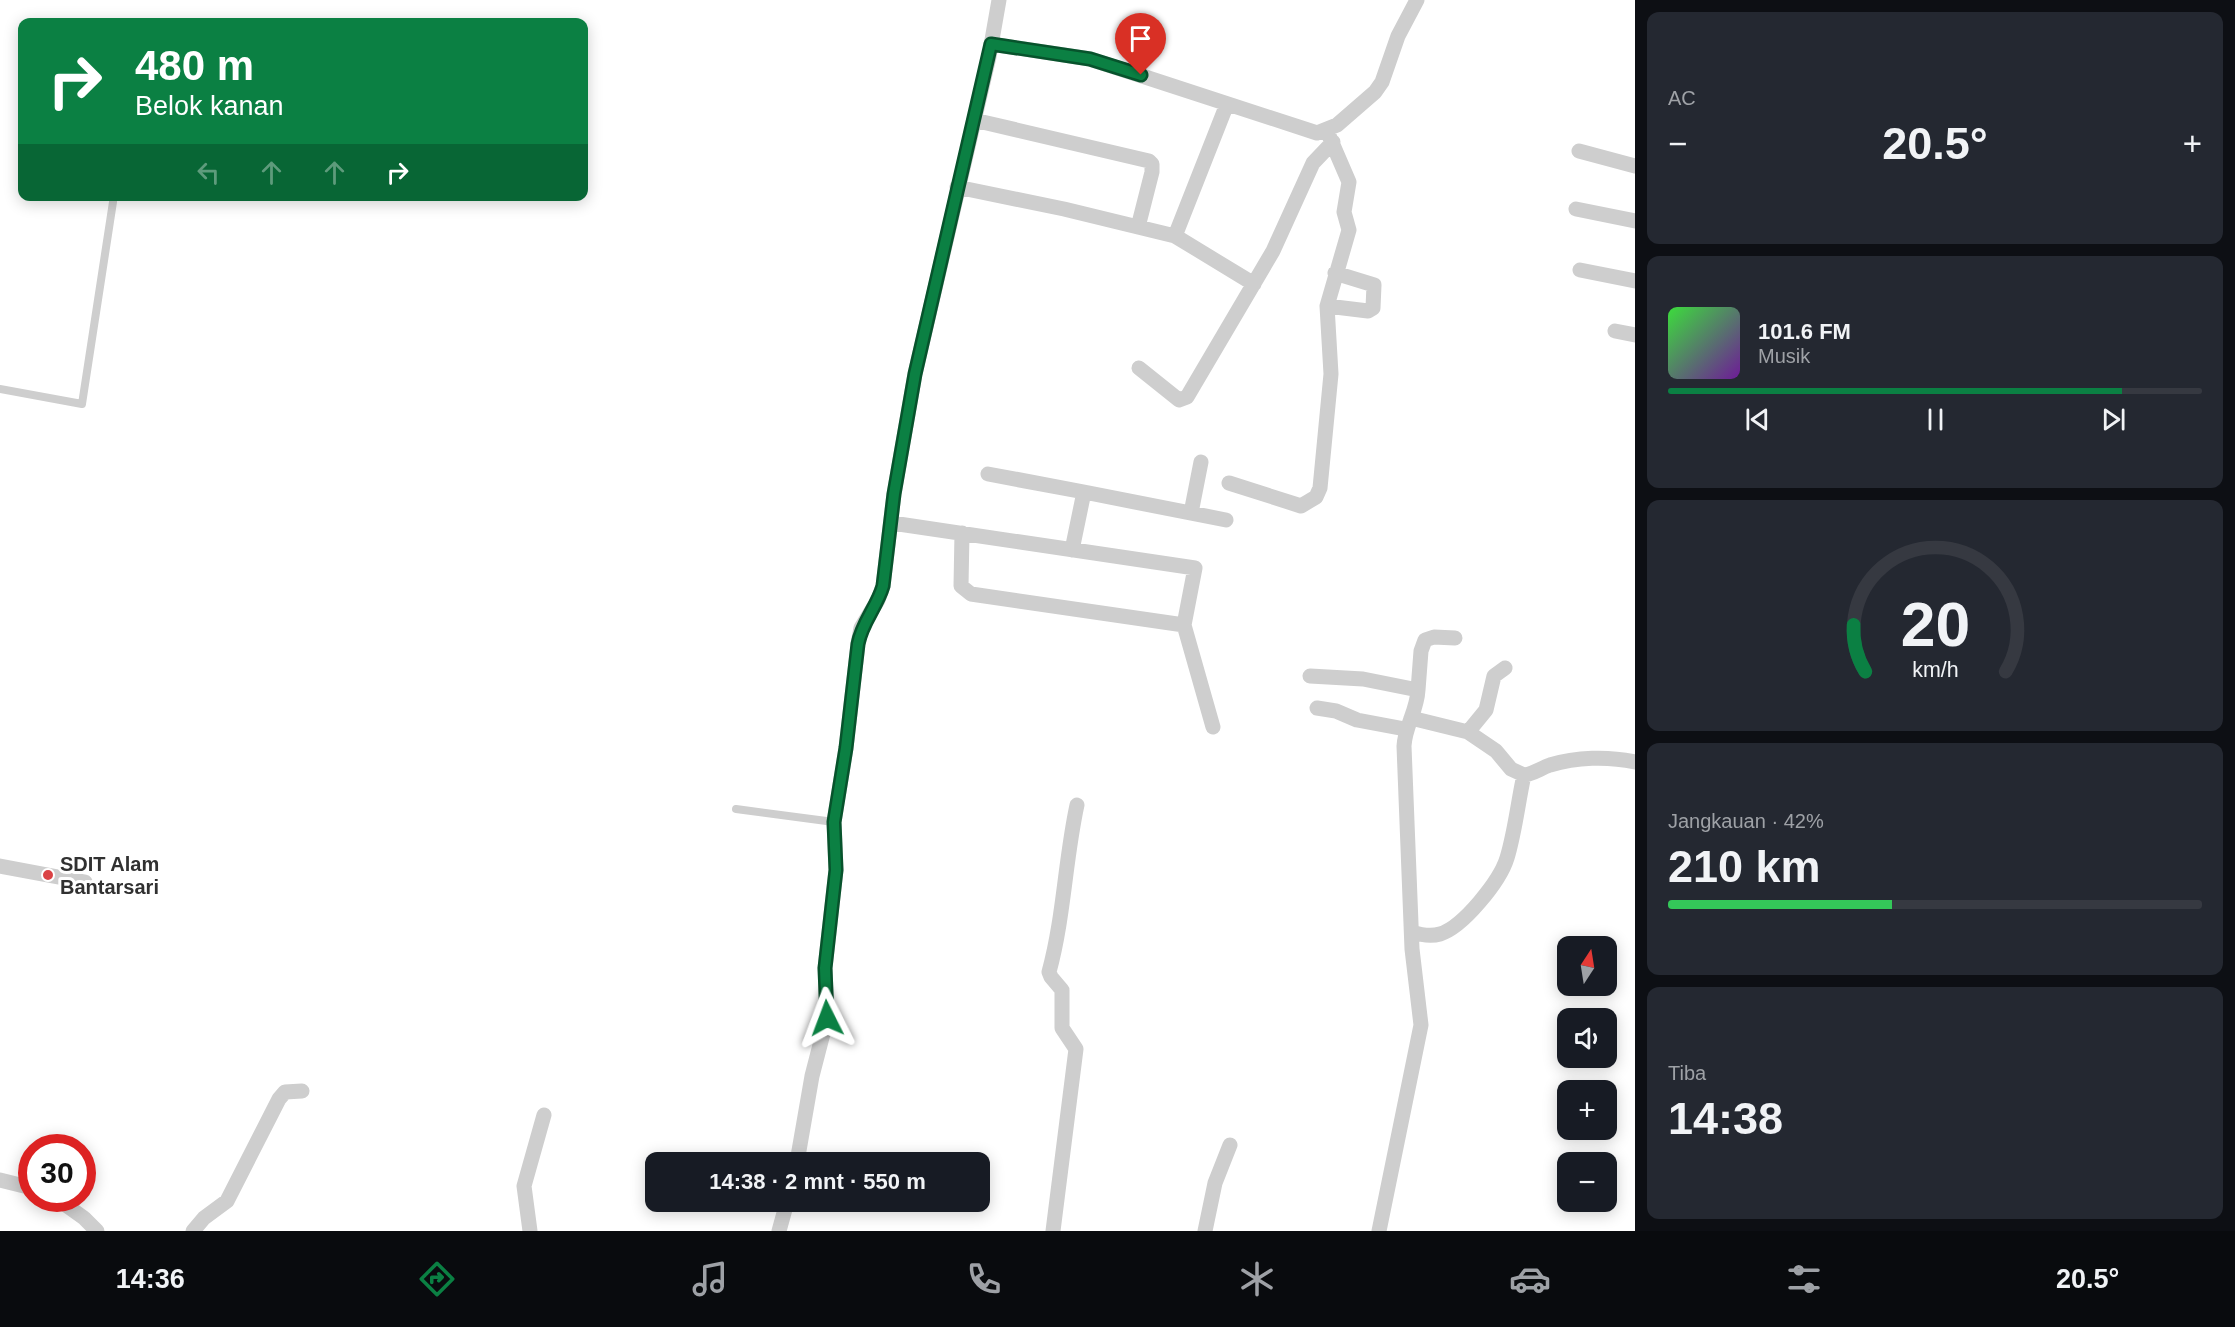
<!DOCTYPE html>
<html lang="id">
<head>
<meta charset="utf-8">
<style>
	body { margin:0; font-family:Helvetica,sans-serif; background:#242831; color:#f1f3f6; height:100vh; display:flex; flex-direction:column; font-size:22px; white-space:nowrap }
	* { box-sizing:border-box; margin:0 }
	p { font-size:20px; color:#9ea1a6 }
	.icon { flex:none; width:33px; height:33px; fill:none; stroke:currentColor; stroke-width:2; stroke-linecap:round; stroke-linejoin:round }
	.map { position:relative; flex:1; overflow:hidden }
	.panel { display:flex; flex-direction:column; gap:12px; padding:12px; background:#0d0f14; width:600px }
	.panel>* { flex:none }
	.hud { position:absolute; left:18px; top:18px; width:570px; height:183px; border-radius:12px; box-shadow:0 3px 15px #0003; background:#0b8043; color:#fff; overflow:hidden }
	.needle { width:39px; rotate:12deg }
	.controls { position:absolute; left:1557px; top:936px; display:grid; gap:12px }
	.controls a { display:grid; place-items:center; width:60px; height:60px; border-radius:12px; background:#171b24; box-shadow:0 3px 15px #0003; font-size:30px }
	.speed { position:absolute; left:18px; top:1134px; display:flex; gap:12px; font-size:30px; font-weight:700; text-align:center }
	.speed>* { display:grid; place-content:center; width:78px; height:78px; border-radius:50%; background:#171b24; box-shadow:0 3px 15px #0003; line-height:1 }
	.speed .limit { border:9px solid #d22; background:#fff; color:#111 }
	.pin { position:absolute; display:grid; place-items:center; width:51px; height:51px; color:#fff; margin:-62px -26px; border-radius:50% 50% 50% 0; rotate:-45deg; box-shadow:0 0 6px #0007 }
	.pin .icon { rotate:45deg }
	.me { position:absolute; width:66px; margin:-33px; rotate:357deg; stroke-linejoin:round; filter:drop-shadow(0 0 4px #0008) }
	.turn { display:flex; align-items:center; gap:21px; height:126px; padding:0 18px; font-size:27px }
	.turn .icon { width:78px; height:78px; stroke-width:2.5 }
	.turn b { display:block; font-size:42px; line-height:51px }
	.lanes { display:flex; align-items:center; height:57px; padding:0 18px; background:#0003; justify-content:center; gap:30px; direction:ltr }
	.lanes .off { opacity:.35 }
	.big { font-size:45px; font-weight:600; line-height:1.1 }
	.panel .widget { flex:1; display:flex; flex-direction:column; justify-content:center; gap:9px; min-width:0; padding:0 21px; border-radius:12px; background:#242831 }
	.panel .dial { align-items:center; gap:0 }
	.dial svg { height:156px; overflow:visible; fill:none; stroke:#363941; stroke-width:7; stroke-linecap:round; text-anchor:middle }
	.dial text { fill:#f1f3f6; stroke:none }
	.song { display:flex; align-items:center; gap:18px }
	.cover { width:72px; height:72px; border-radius:9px; background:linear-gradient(135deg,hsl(120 70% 55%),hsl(280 70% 35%)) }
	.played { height:6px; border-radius:3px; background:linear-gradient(90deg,#0b8043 85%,#363941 85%) }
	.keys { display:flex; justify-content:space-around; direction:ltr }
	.heat { display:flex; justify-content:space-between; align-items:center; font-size:33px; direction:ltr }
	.charge { height:9px; border-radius:4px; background:linear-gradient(90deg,#34c759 42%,#363941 0) }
	.trip { position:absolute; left:645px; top:1152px; width:345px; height:60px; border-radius:12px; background:#171b24; box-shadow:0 3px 15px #0003; font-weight:600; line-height:60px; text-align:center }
	.dock { display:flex; height:96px; justify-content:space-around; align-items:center; background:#090b0e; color:#9ea1a6 }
	.dock .icon { width:42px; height:42px }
	.dock .selected { color:#0b8043 }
	.dock b { font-size:27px; color:#f1f3f6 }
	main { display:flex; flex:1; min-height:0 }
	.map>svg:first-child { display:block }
</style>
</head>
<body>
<main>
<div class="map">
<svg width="1635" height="1231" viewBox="0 0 1635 1231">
	<rect width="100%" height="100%" fill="#fff"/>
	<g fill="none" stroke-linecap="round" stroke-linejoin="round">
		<!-- lane -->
		<path stroke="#cecece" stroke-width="8" d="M0,389L82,404L113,202
			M736,809L834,822"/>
		<!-- street -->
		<path stroke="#cecece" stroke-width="15" d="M991,44L1090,59L1317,133L1337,125L1375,92L1382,82L1398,36L1417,0
			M974,120L1149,161L1152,164V172L1138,227
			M1579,151L1635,166
			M957,187L1064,209L1175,236L1254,284
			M1576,209L1635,221
			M1175,236L1227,104
			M1580,270L1635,281
			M1327,306L1368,311L1373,308L1374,285L1335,273
			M1615,331L1635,335
			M1139,368L1179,400L1187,397L1273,251L1313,163L1333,142
			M988,474L1084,492L1072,550
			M1229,483L1301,506L1316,497L1320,488L1331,374L1327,306L1349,230L1344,212L1349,182L1327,131
			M1084,492L1226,520
			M1191,513L1201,462
			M892,523L1195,568L1184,625L971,594L961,586L962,533
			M1184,625L1213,727
			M1310,676L1363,679L1418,690C1417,711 1405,726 1404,746L1412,949L1421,1025L1379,1231
			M1418,690L1421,651L1425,640L1434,637L1455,638
			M1317,708L1336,711L1357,720L1405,729
			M1411,718L1468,732L1496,751L1511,769L1524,775C1533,774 1541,768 1550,765C1576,757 1608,756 1635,762
			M1468,732L1486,710L1494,676L1505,668
			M0,866L85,882
			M1412,932C1421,935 1430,937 1440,934C1463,927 1500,881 1507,858C1515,832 1518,802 1524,775
			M797,1162L812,1076L827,1018L825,968L836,870L834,822L846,748L858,644L861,628L878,600L883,586L894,494L915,374L989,57L999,0
			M0,1180L32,1188
			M56,1198L84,1218L97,1231
			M193,1231L204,1218L227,1201L279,1099L285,1092L302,1091
			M530,1231L524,1186L544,1115
			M779,1231L787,1202
			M1053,1231L1076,1049L1062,1028V990L1051,977L1049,972C1064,917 1065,860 1077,805
			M1205,1231L1215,1183L1230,1145"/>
	</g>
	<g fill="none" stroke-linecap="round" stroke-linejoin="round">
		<defs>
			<path id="route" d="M827,1018L825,968L836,870L834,822L846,748L858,644C862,622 877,607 883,586L894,494L915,374L991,44L1090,59L1141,75"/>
		</defs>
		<!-- route casing -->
		<use href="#route" stroke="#07532c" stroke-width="15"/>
		<!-- route -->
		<use href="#route" stroke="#0b8043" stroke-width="10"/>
	</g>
	<!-- markers -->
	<circle fill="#da4244" stroke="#fff" stroke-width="2" cx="48" cy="875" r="6"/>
	<g text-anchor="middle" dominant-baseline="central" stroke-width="6" stroke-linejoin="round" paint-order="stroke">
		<!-- poi labels -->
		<g font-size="20" font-weight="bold" fill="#313131" stroke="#fff" text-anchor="start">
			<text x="60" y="864">SDIT Alam<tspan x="60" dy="23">Bantarsari</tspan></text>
		</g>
	</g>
</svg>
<div class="controls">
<a><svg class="needle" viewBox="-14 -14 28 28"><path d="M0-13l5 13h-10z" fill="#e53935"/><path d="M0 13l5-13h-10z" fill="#9ea1a6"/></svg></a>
<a><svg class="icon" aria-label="sound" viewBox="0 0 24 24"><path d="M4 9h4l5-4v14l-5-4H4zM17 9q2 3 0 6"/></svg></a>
<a>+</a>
<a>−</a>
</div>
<div class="speed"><div class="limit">30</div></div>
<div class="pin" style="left:1141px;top:75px;background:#d93025"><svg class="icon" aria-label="arrive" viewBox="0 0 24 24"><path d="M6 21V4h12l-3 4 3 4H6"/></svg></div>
<svg class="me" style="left:827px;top:1018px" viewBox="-20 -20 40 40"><path d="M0-17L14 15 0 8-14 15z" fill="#0b8043" stroke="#fff" stroke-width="4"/></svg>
<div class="trip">14:38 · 2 mnt · 550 m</div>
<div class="hud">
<div class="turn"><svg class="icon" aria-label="right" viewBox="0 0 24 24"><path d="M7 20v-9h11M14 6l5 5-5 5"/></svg><div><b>480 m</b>Belok kanan</div></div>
<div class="lanes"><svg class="icon off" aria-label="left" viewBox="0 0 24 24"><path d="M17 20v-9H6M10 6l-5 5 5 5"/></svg><svg class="icon off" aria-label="ahead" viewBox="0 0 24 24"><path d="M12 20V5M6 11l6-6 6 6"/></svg><svg class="icon off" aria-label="ahead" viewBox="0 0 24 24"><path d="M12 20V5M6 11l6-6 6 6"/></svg><svg class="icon" aria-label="right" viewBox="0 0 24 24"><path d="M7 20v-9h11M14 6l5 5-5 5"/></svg></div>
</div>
</div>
<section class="panel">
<div class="widget"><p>AC</p>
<div class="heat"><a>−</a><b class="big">20.5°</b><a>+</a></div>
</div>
<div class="widget">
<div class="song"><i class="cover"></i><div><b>101.6 FM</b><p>Musik</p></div></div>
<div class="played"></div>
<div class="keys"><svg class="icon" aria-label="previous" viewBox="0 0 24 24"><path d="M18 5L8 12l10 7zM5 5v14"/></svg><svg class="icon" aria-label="pause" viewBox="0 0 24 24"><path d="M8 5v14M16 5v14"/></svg><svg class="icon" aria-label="next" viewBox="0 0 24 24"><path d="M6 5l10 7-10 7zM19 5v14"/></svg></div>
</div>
<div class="widget dial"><svg viewBox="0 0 100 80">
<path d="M14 69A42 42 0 1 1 86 69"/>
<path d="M14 69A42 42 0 0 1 8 45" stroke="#0b8043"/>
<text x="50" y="56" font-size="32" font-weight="700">20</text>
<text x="50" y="72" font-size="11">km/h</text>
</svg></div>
<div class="widget"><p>Jangkauan · 42%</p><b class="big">210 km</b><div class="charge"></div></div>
<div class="widget"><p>Tiba</p><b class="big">14:38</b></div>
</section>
</main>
<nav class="dock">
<b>14:36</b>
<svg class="icon selected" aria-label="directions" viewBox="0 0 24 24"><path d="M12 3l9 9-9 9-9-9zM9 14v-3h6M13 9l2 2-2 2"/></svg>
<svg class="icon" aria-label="music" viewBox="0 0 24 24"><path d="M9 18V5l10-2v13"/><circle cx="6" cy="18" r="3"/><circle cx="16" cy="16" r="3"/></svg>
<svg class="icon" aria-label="phone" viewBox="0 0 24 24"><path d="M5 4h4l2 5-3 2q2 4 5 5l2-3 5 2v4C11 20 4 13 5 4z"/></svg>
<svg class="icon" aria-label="climate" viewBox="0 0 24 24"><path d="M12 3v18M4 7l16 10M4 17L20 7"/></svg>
<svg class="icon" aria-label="car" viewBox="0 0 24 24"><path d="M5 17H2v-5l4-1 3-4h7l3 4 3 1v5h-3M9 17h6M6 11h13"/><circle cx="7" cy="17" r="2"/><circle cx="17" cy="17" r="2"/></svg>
<svg class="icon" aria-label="filters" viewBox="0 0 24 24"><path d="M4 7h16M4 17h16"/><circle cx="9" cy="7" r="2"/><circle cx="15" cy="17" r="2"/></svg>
<b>20.5°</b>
</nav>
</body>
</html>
